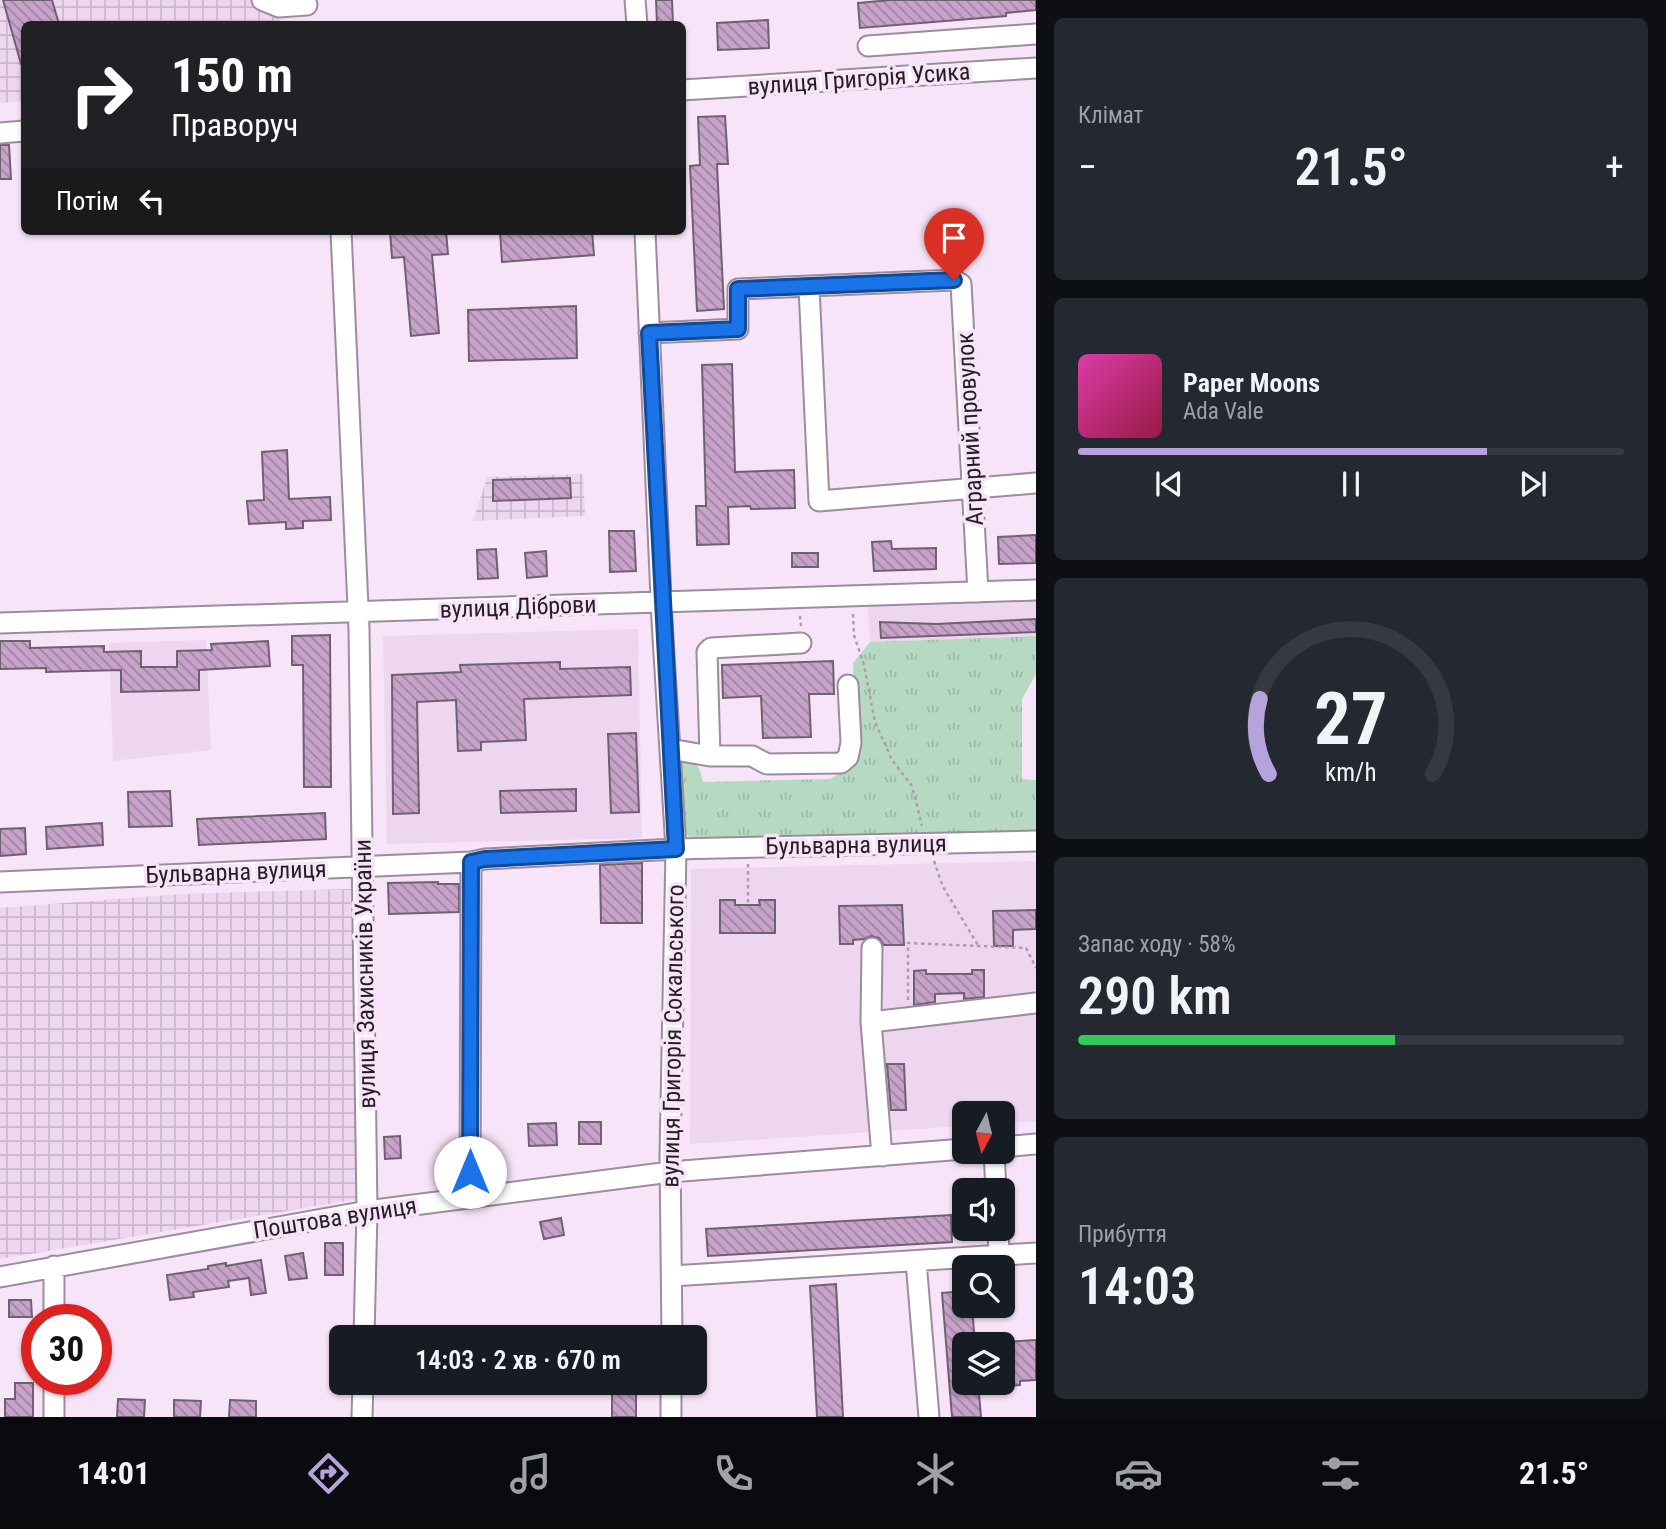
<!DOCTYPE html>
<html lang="uk">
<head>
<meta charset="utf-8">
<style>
	body { margin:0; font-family:"Roboto Condensed",sans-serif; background:#242831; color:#f1f3f6; height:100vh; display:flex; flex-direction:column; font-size:26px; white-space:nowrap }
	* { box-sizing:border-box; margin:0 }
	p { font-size:23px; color:#9ea1a6 }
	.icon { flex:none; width:38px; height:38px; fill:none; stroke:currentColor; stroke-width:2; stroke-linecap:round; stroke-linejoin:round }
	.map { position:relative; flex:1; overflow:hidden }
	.drawer { display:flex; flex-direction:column; gap:18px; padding:18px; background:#0d0f14; width:630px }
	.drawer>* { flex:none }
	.guide { position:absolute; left:21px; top:21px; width:665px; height:214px; border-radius:10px; box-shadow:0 2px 5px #0004; background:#202124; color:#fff; overflow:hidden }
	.needle { width:46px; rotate:187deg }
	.fabs { position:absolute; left:952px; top:1101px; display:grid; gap:14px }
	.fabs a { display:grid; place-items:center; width:63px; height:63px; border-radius:10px; background:#171b24; box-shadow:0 2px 5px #0004; font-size:35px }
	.speed { position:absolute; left:21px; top:1304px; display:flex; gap:14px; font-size:35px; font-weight:700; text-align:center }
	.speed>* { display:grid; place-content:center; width:91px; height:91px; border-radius:50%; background:#171b24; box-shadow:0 2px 5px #0004; line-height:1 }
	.speed .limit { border:10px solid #d22; background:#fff; color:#111 }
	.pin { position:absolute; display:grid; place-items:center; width:60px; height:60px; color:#fff; margin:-72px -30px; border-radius:50% 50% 50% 0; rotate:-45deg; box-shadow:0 0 7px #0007 }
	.pin .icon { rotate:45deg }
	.me { position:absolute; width:77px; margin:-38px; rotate:0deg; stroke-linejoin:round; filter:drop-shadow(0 0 5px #0008) }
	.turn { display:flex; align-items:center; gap:24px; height:147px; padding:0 35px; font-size:32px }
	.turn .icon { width:91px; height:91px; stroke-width:2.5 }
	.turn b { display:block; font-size:49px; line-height:60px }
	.then { display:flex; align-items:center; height:66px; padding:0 35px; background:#0003; gap:14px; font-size:26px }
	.big { font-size:52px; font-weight:600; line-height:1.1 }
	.drawer .card { flex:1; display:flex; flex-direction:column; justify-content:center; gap:10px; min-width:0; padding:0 24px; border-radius:10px; background:#242831 }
	.drawer .dial { align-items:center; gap:0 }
	.dial svg { height:182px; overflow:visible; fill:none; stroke:#363941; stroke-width:7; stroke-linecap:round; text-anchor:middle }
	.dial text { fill:#f1f3f6; stroke:none }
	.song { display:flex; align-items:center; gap:21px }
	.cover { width:84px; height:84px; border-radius:10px; background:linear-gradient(135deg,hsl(320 70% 55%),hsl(340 70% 35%)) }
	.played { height:7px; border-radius:4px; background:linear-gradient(90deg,#b6a3db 75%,#363941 75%) }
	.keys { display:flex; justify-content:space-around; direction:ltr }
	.heat { display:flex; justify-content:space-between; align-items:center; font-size:38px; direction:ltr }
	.charge { height:10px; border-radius:5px; background:linear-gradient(90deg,#34c759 58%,#363941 0) }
	.trip { position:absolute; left:329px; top:1325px; width:378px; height:70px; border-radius:10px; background:#171b24; box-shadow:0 2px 5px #0004; font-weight:600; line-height:70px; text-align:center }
	.tab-bar { display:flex; height:112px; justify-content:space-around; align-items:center; background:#090b0e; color:#9ea1a6 }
	.tab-bar .icon { width:49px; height:49px }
	.tab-bar .selected { color:#b6a3db }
	.tab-bar b { font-size:32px; color:#f1f3f6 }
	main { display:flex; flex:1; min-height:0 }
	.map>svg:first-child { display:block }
</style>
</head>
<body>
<main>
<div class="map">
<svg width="1036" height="1417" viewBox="0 0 1036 1417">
	<defs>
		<pattern id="industrial-grid" width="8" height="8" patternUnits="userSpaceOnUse" patternTransform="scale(1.75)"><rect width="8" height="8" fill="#eed6f0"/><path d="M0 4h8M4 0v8" fill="none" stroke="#ccb7ce"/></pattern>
		<pattern id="grass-tufts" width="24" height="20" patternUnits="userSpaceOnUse" patternTransform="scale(1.75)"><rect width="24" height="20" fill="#b6d9c2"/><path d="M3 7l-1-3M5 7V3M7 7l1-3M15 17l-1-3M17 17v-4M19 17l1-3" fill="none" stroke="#9cbaa7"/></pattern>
		<pattern id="building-back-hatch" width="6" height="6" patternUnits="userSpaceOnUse" patternTransform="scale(1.75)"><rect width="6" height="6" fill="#c7a2c9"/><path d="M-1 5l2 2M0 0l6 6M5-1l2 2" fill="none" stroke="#a183a3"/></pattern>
	</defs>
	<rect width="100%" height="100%" fill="#f7e4f8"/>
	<!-- built -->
	<path fill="#eed6f0" d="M1036,599V636L870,642L868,604Z
		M638,629L642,838L387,844L383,636Z
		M206,640L211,750L113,761L109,643Z
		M1036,861V1121L1003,1123V1113H964V1126L690,1144L691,869Z"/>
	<!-- industrial -->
	<path fill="url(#industrial-grid)" d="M0,0H278L280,24H24V101L0,103Z
		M583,474L585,516L473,521L487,477Z
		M351,889L358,1199L0,1259V908L181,894Z"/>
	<!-- grass -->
	<path fill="url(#grass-tufts)" d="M1036,636V674L1022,699V779L1036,780V831L691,839L685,832L682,763L685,759C699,760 700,771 703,782L830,779L854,765L857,728L853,663L870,642Z"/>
	<!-- building -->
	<path fill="url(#building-back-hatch)" stroke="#706171" stroke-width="2" d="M3,0H52L59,24H24V63L21,64Z
		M656,0H672L673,24H657Z
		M891,0H1036V10L1006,13V16L860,28L858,3Z
		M768,20L769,48L718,50L717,23Z
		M725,116L728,164H717L724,309L697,311L690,166L700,165L698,117Z
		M0,145H9L11,179H0Z
		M390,231H446L448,254L432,255L439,333L411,336L404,257L392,258Z
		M500,231H592L594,255L502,262Z
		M576,306L577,358L469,361L468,310Z
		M732,364L735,472L794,470L795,508L751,509L750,506L728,507L729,544L697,545L696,506H706L702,365Z
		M287,450L289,499L330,497L331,520L303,521V528L286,529V522L249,524L247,501L264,500L262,452Z
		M570,478L571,498L493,501V480Z
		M609,531H634L636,571L610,572Z
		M1036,535V563L999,564L998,537Z
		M891,541L892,549L936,548V569L874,571L872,542Z
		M496,549L498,578L478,579L477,550Z
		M546,551L547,576L527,578L525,553Z
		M792,553H818V567H792Z
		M1036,619V632L881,638L880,622L936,624Z
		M330,635L331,787H304L303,665H292V636Z
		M0,641H30V648L104,646V652L141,651V667H177V651L212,650L211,644L268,641L270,666L199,670V690L121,692V670L46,672V668L0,669Z
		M833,661L834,694H809L811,737L763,738L761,696L723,698L722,665Z
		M560,662V669L630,667L631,695L524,699L526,740L481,742V750L458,751L456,700L417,702L419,813L393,814L392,675L461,672L460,665Z
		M636,733L639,812L611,813L608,734Z
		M576,789V811L501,813L500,791Z
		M170,791L172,826L129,827L128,792Z
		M325,813L326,839L199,845L197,819Z
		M102,823L103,845L47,849L46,827Z
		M25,828L26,854L0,856V829Z
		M642,863V923H601L600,865Z
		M438,882V884H459V912L389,914L388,883Z
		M720,900H735V905H760L759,900H775V933H720Z
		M902,905L904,945H884L879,938L871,936L864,939L853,940V944H840L839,906Z
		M1036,910V929L1013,930V946H994L993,911Z
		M926,970V974H972V970H984V997L964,999V993L935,994V1002L914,1005V971Z
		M887,1064H904L906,1110H891Z
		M579,1122H601V1144H579Z
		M556,1123L557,1145L529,1146L528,1124Z
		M400,1136L401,1158L385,1159L384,1137Z
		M951,1215L952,1242L708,1256L706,1229Z
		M561,1218L564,1235L544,1239L540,1222Z
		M325,1243H343V1275H325Z
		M303,1253L307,1278L289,1280L285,1256Z
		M261,1260L266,1293L251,1295L249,1278L228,1281L229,1287L193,1292L194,1297L170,1300L167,1275L208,1269V1266L226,1263V1266Z
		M836,1284L843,1417H817L810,1286Z
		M964,1291V1306H972L975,1344H964V1382H978L981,1417H952L942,1293Z
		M9,1300H31L32,1317H9Z
		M1036,1340V1380L1020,1381V1385L1009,1386V1382H1003V1371H1005L1003,1342Z
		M612,1382H636V1417H612Z
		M15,1383H33V1417H5V1399H15Z
		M118,1399L145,1400L144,1417H117Z
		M174,1400L201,1401L200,1417H174Z
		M230,1400L256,1401V1417H229Z"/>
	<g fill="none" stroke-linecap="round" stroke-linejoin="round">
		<defs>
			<path id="minor" d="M262,0L279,7L307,5
				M635,0L637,24
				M868,46L1036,34
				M682,90L1036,68
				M0,133L24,131
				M341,231L359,629L367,1211L364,1337
				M645,231L662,621L676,849L670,1156L672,1337
				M809,287L819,501L1036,483
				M649,333L738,329V289L954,280L961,284L978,592
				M0,623L1036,590
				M801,643L711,648L707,652L710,756H752L767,764L841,763L848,757L851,743L848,685
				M670,749L710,756
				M0,882L471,862L485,859L676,849L1036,841
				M872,948L871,1022L882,1156
				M871,1022L1036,1003
				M1003,1147L1036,1144
				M994,1152L996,1190
				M470,1198L471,862
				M998,1228L999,1256
				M916,1261L929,1417
				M54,1266V1320
				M672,1276L1036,1253
				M0,1277L367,1211L670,1172L964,1149
				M54,1379V1417
				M362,1417L363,1382
				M671,1417V1382"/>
		</defs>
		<!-- minor casing -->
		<use href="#minor" stroke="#9d8c9e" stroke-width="23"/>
		<!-- path -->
		<path stroke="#ad9ead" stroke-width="2.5" stroke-dasharray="3.5 3.5" stroke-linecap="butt" d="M853,614L854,635L864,665L875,722L892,760L912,786L922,826
			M800,616L801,626
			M934,861L943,887L979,947
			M748,864V905
			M908,1000V943L1026,948L1036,968"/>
		<!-- minor -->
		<use href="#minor" stroke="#fff" stroke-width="19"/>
	</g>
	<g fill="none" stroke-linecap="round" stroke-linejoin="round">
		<defs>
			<path id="route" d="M470,1172L471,862L485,859L676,849L649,333L738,329V289L954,280"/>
		</defs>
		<!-- route casing -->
		<use href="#route" stroke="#114b97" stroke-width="18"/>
		<!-- route -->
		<use href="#route" stroke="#1a73e8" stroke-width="12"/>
	</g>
	<g text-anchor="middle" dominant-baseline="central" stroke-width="7" stroke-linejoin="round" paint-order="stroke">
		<!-- street labels -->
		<g font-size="24" fill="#251e25" stroke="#f7e4f8">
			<text transform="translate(859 79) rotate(-4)">вулиця Григорія Усика</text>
			<text transform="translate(970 429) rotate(-93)">Аграрний провулок</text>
			<text transform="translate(518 607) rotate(-2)">вулиця Діброви</text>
			<text transform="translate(856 845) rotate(-1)">Бульварна вулиця</text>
			<text transform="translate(236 872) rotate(-2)">Бульварна вулиця</text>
			<text transform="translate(365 974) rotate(-91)">вулиця Захисників України</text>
			<text transform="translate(673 1036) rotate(-89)">вулиця Григорія Сокальського</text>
			<text transform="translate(335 1218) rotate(-9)">Поштова вулиця</text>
		</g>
	</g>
</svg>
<div class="fabs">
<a><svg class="needle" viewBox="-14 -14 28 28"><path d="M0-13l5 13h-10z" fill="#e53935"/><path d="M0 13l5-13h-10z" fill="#9ea1a6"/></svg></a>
<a><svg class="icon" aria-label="sound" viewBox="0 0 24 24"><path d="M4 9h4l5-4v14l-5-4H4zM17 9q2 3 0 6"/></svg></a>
<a><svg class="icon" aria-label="search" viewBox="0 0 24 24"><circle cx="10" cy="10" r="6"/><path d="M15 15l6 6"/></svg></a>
<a><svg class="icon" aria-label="layers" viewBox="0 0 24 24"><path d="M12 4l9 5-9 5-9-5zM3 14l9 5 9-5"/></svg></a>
</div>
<div class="speed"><div class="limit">30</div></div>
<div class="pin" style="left:954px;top:280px;background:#d93025"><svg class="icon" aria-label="arrive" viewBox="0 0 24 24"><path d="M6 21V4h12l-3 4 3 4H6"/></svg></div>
<svg class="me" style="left:470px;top:1172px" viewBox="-20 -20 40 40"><circle r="19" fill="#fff"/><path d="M0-13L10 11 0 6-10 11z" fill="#1a73e8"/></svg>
<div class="trip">14:03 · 2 хв · 670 m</div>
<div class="guide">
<div class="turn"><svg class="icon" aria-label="right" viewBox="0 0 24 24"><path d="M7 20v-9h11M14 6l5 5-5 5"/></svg><div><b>150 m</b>Праворуч</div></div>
<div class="then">Потім<svg class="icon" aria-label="left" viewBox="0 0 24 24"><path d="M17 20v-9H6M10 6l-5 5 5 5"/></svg></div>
</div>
</div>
<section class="drawer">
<div class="card"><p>Клімат</p>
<div class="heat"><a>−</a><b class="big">21.5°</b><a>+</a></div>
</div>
<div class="card">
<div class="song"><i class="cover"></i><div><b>Paper Moons</b><p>Ada Vale</p></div></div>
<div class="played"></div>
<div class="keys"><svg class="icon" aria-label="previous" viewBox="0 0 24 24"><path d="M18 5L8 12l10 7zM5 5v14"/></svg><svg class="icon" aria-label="pause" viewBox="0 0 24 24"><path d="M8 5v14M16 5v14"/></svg><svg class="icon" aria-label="next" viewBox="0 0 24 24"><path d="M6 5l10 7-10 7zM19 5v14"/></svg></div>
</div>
<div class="card dial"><svg viewBox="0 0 100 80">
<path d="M14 69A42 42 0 1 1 86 69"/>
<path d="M14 69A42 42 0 0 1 10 36" stroke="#b6a3db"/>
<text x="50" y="56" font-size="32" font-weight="700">27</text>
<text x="50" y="72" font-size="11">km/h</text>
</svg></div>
<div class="card"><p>Запас ходу · 58%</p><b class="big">290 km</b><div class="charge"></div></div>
<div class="card"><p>Прибуття</p><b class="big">14:03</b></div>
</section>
</main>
<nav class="tab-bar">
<b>14:01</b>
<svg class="icon selected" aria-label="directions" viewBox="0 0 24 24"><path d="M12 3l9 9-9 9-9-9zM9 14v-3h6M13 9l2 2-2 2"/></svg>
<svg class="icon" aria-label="music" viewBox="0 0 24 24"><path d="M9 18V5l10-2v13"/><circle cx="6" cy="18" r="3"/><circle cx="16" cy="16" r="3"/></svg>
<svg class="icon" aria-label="phone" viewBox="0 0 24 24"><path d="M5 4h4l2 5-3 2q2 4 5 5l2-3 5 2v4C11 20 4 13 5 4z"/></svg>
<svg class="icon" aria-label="climate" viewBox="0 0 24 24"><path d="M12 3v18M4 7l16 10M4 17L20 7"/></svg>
<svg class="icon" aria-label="car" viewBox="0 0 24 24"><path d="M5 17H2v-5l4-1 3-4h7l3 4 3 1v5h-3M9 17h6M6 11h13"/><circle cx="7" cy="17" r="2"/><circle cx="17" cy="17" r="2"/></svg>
<svg class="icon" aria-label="filters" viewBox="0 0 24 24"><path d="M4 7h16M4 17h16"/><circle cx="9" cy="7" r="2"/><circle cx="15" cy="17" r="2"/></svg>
<b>21.5°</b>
</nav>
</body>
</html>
